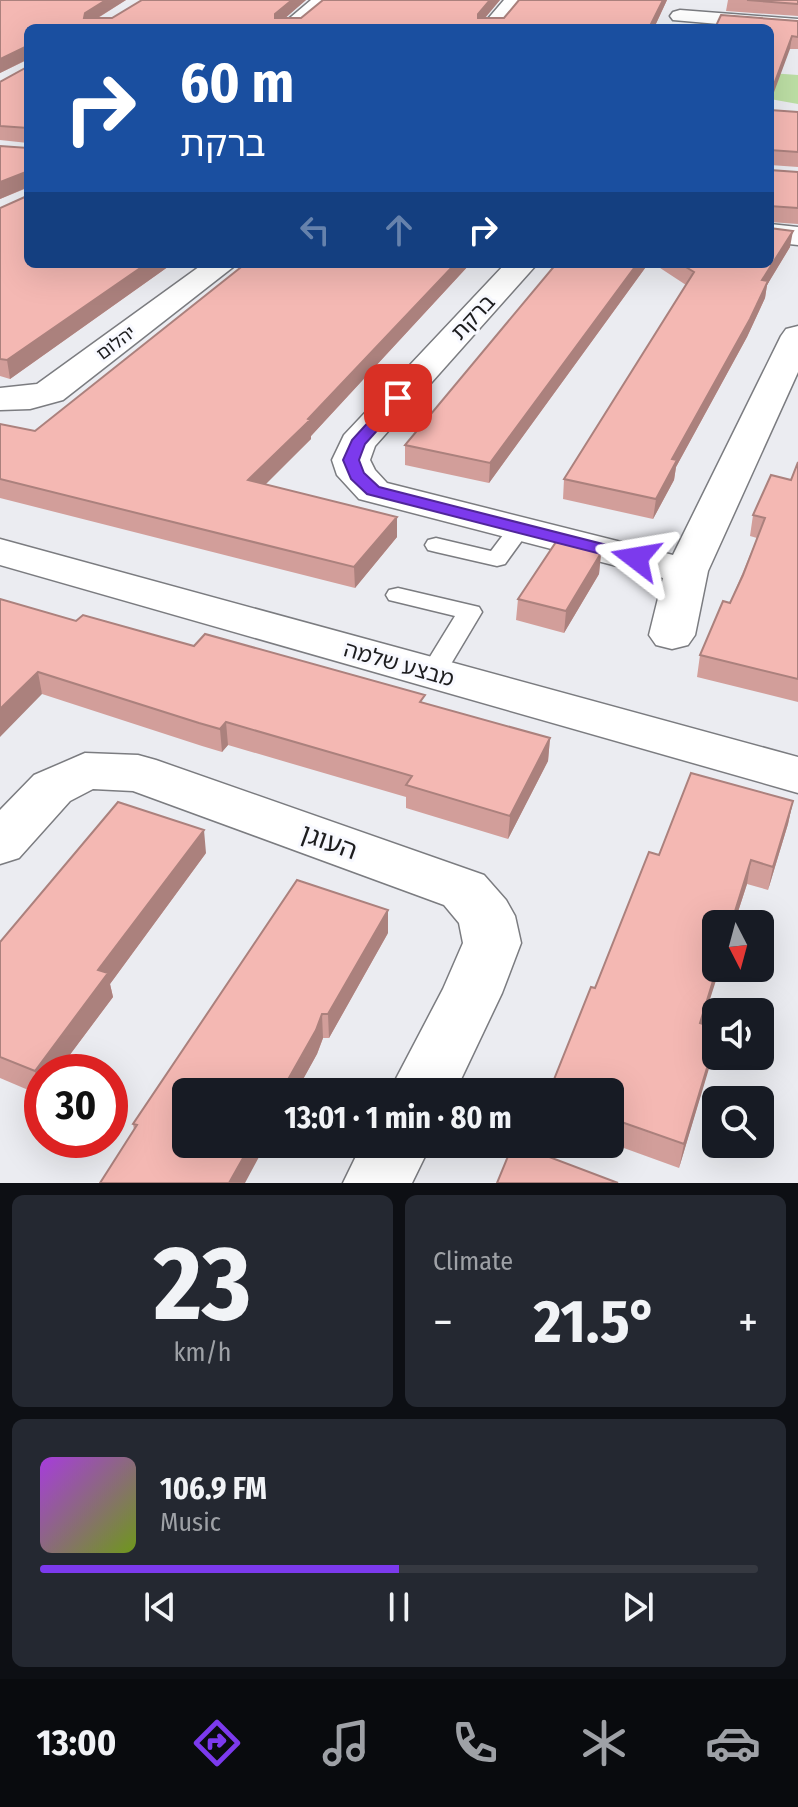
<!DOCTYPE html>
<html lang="en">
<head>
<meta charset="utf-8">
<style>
	body { margin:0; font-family:"Fira Sans Condensed","Noto Sans Hebrew",sans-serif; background:#242831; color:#f1f3f6; height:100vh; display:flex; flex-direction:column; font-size:30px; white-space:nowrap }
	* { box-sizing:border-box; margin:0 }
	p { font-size:26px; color:#9ea1a6 }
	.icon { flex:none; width:44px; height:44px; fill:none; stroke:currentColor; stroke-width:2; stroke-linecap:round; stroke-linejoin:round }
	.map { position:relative; height:1183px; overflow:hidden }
	.sheet { display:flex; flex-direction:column; gap:12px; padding:12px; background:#0d0f14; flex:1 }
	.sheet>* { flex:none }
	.guide { position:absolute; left:24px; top:24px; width:750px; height:244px; border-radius:12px; box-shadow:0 8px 32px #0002; background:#1a4fa0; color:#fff; overflow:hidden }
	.needle { width:52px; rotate:174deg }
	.buttons { position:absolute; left:702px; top:910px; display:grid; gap:16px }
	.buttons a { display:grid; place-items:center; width:72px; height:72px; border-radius:12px; background:#171b24; box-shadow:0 8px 32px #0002; font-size:40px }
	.speed { position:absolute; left:24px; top:1054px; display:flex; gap:16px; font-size:40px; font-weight:700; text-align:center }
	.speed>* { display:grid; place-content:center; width:104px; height:104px; border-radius:50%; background:#171b24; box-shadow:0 8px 32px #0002; line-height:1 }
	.speed .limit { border:12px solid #d22; background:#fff; color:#111 }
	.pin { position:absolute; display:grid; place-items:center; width:68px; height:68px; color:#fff; margin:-34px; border-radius:16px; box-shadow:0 4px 12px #0006 }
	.me { position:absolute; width:88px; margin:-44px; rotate:284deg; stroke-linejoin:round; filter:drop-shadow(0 0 6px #0008) }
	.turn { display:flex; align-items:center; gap:28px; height:168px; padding:0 24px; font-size:36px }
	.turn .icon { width:104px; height:104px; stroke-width:2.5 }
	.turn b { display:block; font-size:56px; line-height:68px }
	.lanes { display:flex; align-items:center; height:76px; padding:0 24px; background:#0003; justify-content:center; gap:40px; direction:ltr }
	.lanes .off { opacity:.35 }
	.big { font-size:60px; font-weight:700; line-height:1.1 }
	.sheet .card { flex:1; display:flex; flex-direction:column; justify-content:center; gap:12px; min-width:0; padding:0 28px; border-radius:12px; background:#242831 }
	.sheet .dial { align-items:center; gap:0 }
	.dial b { font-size:104px; line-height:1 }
	.song { display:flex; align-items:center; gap:24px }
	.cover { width:96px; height:96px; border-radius:12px; background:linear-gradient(135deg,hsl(280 70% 55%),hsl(80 70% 35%)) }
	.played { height:8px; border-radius:4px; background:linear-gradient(90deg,#7c3aed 50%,#363941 50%) }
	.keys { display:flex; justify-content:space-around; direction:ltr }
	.heat { display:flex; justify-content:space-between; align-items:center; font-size:44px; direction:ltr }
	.sheet .tiles { flex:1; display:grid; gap:12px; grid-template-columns:1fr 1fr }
	.card:last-child { grid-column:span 2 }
	.trip { position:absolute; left:172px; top:1078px; width:452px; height:80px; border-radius:12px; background:#171b24; box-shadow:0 8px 32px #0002; font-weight:700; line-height:80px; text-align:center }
	.dock { display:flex; height:128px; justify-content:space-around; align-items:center; background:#090b0e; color:#9ea1a6 }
	.dock .icon { width:56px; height:56px }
	.dock .on { color:#7c3aed }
	.dock b { font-size:36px; color:#f1f3f6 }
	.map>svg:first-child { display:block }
</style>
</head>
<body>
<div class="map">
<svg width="798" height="1183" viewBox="0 0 798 1183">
	<rect width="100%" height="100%" fill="#ebecf1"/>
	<!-- green -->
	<path fill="#bcdea4" d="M770,73L798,75V104L770,99Z"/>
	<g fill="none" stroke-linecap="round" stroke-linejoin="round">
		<defs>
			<path id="service" d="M520,521L528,523L531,528L505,564L497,566L436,552L428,550L425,545L428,540L436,538L491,551L512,523Z
				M398,588L479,607L482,612L442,679L433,681L424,679L420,673L455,616L389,600L386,595L389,590Z"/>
			<path id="minor" d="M311,0H333L300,28H278Z
				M504,0H524L501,28H480Z
				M680,10L798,19V31L673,20L670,16L673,12Z
				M203,264H237L63,400L30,409L0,410V388L37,384Z
				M505,264H537L375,446L370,460L375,470L387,483L673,555L781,336L786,329L798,326V372L708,571L695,635L688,645L672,649L656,645L649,635L663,578L359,499L337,475L332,460L344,435Z
				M0,539L798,757V793L0,565Z
				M85,753L138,755L156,760L484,875L506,900L515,916L521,943L502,993L455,1092H389L443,989L463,943L459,923L444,905L133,791L93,789L70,801L19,858L0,864V810L34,775Z
				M362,1144H431L412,1183H343Z"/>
			<path id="tertiary" d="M770,224L798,227V245L770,242Z"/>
		</defs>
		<!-- service casing -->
		<use href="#service" stroke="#7b7c80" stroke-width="3"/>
		<!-- minor casing -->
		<use href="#minor" stroke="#7b7c80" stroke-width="3"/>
		<!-- tertiary casing -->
		<use href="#tertiary" stroke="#7b7c80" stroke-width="3"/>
		<!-- service -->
		<use href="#service" fill="#fff" fill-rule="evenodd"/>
		<!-- minor -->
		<use href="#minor" fill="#fff" fill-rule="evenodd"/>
		<!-- tertiary -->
		<use href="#tertiary" fill="#fff" fill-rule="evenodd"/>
	</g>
	<!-- wall -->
	<path fill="#d29e9a" d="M0,0H126L98,18H112L142,0H306L285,18H301L323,0H500L485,18H504L519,0H667L654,28H28V264H172L10,379L0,376V208L27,196V188L0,199V146L28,148V143L0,140V82L27,67V60L0,73Z
		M728,0H798V16L726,11Z
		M798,21V49H790L770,28Z
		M770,110L798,112V167L770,165V170L798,172V224L770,222V228L790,247L767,285L765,298L747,337L676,467L674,480L653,519L563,499L564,479L686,285L654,264H770Z
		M245,264H470L311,436V439L265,484L397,517V537L355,588L0,498V424L35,431Z
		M556,264H648L489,483L405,465V445Z
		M798,462V702L697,677L700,655L730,603L757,538L750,536L753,515L791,480Z
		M601,553L599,574L564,633L516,620L518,599Z
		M0,599L76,621L194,646L425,704L550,738L548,761L508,839L406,808V797L228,745L222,752L202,746L42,694Z
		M793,801L788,824L768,890L747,884L734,924H716L703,1023L716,1028V1043L679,1168L610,1143V1092L595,988Z
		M206,853L110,984L113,997L57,1072H42L40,1095L0,1078V942Z
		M388,933L329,1038H323L317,1054L296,1092H186L134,1130L133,1124Z"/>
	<!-- shaded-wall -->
	<path fill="#ab817d" d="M106,0H126L86,25L84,18L85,13Z
		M292,0H306L276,26L275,14Z
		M490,0H500L478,26V14Z
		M663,0H667L654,28H649Z
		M792,36L790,49L770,103V95Z
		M27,46L28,59L0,73V59Z
		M26,172L28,187L0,199V182Z
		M793,231L790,247L767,285L765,298L747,337L676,467L674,480L653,519L656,499L672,459L762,280Z
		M146,264H172L10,379L7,360Z
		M455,264H470L311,436V439L250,500L248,480Z
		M637,264H648L489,483L490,463Z
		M397,517V537L355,588L354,567Z
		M601,553L599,574L564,633L566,611Z
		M38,672L42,694L0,737V709Z
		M226,722L228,745L222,752L220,729Z
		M550,738L548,761L508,839L510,816Z
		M793,801L788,824L768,890L773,867Z
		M204,830L206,853L110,984L113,997L57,1072H42V1093L40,1095L35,1071L98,970Z
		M751,860L747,884L734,924H731Z
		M388,910V933L329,1038L328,1014Z
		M717,968H720L695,1046L700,1023Z
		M322,1014L323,1038L317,1054L296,1092H281Z
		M716,1038L714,1052L679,1168L684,1144Z
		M251,1144H266L245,1183H229Z"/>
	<!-- building -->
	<path fill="#f4b8b3" stroke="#ab817d" stroke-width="2" d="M0,0H106L85,13L84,18H112L142,0H292L275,14V18H301L323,0H490L478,14V18H504L519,0H663L649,28H28V128L0,126V82L27,67V46L0,59Z
		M747,0H798V4Z
		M721,15L798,21V37L792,36L770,95V28H715Z
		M770,110L798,112V152L770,150V170L798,172V208L770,206V228L793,231L762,280L768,281L750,319L672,459L677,460L656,499L564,479L694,272L681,264H770Z
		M28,131V264H146L7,360L0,359V208L27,196L26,172L0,182V146L28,148Z
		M245,264H455L308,419L310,420L248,480L397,517L354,567L0,479V424L35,431Z
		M556,264H637L490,463L405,445Z
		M798,462V679L700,655L723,601L730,603L743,575L765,518L753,515L771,475L791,480Z
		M556,542L601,553L566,611L518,599Z
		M0,599L76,621L83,615L194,646L205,634L425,695L420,702L550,738L510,816L406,785L412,776L226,722L220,729L199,723L38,672L0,709Z
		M691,773L793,801L773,867L751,860L731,924H716V968H717L700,1023L716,1028V1038L684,1144L610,1118V1092H549L591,987L595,988L649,852L659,855Z
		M118,802L204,830L98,970L108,973L35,1071L0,1057V942Z
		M297,880L388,910L328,1014H322L316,1030L281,1092H186V1144H251L229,1183H100L137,1125L133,1124Z
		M513,1144H515L618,1183H497Z"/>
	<!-- route -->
	<path fill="#7c3aed" stroke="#51269a" stroke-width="2" d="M398,394L406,398L365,444L359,460L364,473L379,487L642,554L645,558L636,563L367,494L351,479L343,460L352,440L393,395Z"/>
	<g text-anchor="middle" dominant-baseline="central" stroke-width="6" stroke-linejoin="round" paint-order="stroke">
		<!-- far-street labels -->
		<g font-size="18" fill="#1d1d1f" stroke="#f8f9ff">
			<text transform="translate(116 343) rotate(-37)">יהלום</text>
		</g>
		<!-- street labels -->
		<g font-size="22" fill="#1d1d1f" stroke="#f8f9ff">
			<text transform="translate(473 317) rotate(-47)">ברקת</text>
			<text transform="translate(399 664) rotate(16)">מבצע שלמה</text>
		</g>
		<!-- near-street labels -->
		<g font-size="26" fill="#1d1d1f" stroke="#f8f9ff">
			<text transform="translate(329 842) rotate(20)">העוגן</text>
		</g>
	</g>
</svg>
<div class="buttons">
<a><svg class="needle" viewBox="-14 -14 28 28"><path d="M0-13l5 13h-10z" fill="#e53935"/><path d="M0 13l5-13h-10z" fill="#9ea1a6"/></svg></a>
<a><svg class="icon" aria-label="sound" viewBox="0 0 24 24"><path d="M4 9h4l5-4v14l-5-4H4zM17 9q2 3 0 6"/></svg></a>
<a><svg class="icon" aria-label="search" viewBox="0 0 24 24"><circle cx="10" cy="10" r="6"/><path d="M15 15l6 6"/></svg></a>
</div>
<div class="speed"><div class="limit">30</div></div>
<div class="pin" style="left:398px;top:398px;background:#d93025"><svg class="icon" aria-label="arrive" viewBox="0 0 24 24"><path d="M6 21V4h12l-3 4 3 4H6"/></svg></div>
<svg class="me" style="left:636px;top:558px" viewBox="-20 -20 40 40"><path d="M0-17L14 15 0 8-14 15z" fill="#7c3aed" stroke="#fff" stroke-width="4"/></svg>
<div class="trip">13:01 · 1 min · 80 m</div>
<div class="guide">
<div class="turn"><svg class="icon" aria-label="right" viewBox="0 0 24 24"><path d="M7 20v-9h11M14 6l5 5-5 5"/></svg><div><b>60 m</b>ברקת</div></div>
<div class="lanes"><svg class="icon off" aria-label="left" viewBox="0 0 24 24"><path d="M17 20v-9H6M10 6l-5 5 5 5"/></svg><svg class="icon off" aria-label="ahead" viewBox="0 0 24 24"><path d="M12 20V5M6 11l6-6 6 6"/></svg><svg class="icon" aria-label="right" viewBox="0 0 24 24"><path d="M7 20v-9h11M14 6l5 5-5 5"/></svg></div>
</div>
</div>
<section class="sheet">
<div class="tiles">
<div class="card dial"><b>23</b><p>km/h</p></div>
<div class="card"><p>Climate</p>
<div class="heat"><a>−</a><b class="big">21.5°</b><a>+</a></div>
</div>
<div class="card">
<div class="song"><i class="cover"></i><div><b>106.9 FM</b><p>Music</p></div></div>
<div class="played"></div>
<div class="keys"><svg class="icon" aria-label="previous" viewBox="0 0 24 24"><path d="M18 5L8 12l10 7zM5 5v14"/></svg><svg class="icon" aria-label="pause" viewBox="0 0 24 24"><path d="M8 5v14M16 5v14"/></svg><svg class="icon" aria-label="next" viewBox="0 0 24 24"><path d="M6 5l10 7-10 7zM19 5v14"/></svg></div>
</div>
</div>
</section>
<nav class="dock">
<b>13:00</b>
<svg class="icon on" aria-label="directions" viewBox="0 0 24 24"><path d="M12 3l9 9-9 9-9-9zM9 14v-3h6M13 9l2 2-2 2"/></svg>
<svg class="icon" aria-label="music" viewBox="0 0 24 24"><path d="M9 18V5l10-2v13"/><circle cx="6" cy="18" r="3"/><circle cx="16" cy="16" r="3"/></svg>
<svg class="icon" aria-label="phone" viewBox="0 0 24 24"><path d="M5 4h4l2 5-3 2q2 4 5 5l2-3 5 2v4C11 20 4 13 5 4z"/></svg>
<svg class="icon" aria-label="climate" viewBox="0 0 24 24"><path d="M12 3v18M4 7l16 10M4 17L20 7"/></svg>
<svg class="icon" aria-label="car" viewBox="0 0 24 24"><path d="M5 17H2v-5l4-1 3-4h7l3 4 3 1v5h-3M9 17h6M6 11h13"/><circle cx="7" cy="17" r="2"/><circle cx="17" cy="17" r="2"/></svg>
</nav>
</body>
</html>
